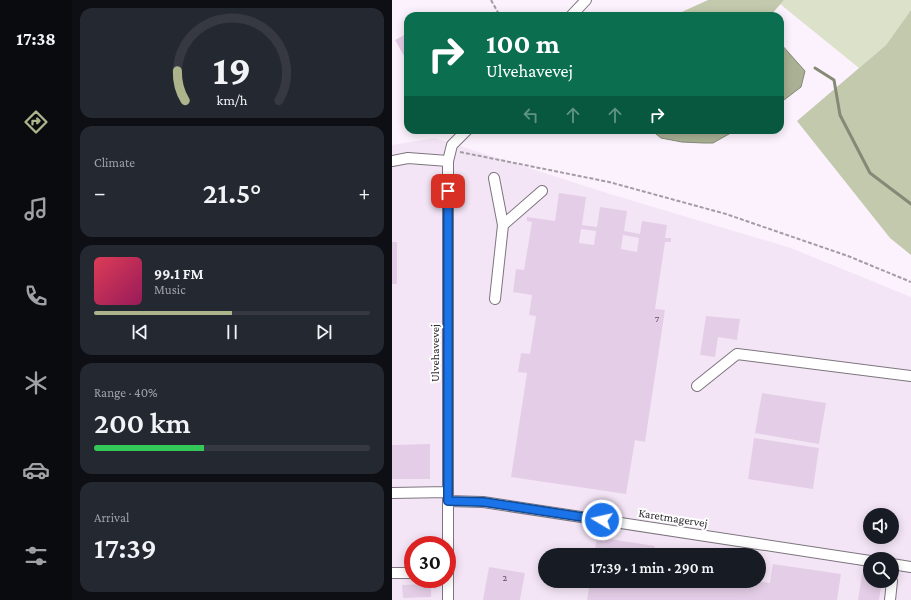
<!DOCTYPE html>
<html lang="en">
<head>
<meta charset="utf-8">
<style>
	body { margin:0; font-family:"Crimson Pro",serif; background:#242831; color:#f1f3f6; height:100vh; display:flex; flex-direction:column; font-size:15px; white-space:nowrap }
	* { box-sizing:border-box; margin:0 }
	p { font-size:13px; color:#9ea1a6 }
	.icon { flex:none; width:22px; height:22px; fill:none; stroke:currentColor; stroke-width:2; stroke-linecap:round; stroke-linejoin:round }
	.map { position:relative; flex:1; overflow:hidden }
	.sheet { display:flex; flex-direction:column; gap:8px; padding:8px; background:#0d0f14; width:320px }
	.sheet>* { flex:none }
	.guide { position:absolute; left:12px; top:12px; width:380px; height:122px; border-radius:12px; box-shadow:0 2px 10px #0003; background:#0b6e4f; color:#fff; overflow:hidden }
	.controls { position:absolute; left:471px; top:508px; display:grid; gap:8px }
	.controls a { display:grid; place-items:center; width:36px; height:36px; border-radius:50%; background:#171b24; box-shadow:0 2px 10px #0003; font-size:20px }
	.speed { position:absolute; left:12px; top:536px; display:flex; gap:8px; font-size:20px; font-weight:700; text-align:center }
	.speed>* { display:grid; place-content:center; width:52px; height:52px; border-radius:50%; background:#171b24; box-shadow:0 2px 10px #0003; line-height:1 }
	.speed .limit { border:6px solid #d22; background:#fff; color:#111 }
	.pin { position:absolute; display:grid; place-items:center; width:34px; height:34px; color:#fff; margin:-17px; border-radius:8px; box-shadow:0 2px 6px #0006 }
	.me { position:absolute; width:44px; margin:-22px; rotate:279deg; stroke-linejoin:round; filter:drop-shadow(0 0 3px #0008) }
	.turn { display:flex; align-items:center; gap:14px; height:84px; padding:0 16px; font-size:18px }
	.turn .icon { width:52px; height:52px; stroke-width:2.5 }
	.turn b { display:block; font-size:28px; line-height:34px }
	.lanes { display:flex; align-items:center; height:38px; padding:0 16px; background:#0003; justify-content:center; gap:20px; direction:ltr }
	.lanes .off { opacity:.35 }
	.big { font-size:30px; font-weight:600; line-height:1.1 }
	.sheet .widget { flex:1; display:flex; flex-direction:column; justify-content:center; gap:6px; min-width:0; padding:0 14px; border-radius:12px; background:#242831 }
	.sheet .dial { align-items:center; gap:0 }
	.dial svg { height:104px; overflow:visible; fill:none; stroke:#363941; stroke-width:7; stroke-linecap:round; text-anchor:middle }
	.dial text { fill:#f1f3f6; stroke:none }
	.song { display:flex; align-items:center; gap:12px }
	.cover { width:48px; height:48px; border-radius:6px; background:linear-gradient(135deg,hsl(350 70% 55%),hsl(330 70% 35%)) }
	.played { height:4px; border-radius:2px; background:linear-gradient(90deg,#adb48b 50%,#363941 50%) }
	.keys { display:flex; justify-content:space-around; direction:ltr }
	.heat { display:flex; justify-content:space-between; align-items:center; font-size:22px; direction:ltr }
	.charge { height:6px; border-radius:3px; background:linear-gradient(90deg,#34c759 40%,#363941 0) }
	.trip { position:absolute; left:146px; top:548px; width:228px; height:40px; border-radius:20px; background:#171b24; box-shadow:0 2px 10px #0003; font-weight:600; line-height:40px; text-align:center }
	main { display:flex; flex:1; min-height:0 }
	.dock { display:flex; flex-direction:column; width:72px; justify-content:space-around; align-items:center; background:#090b0e; color:#9ea1a6 }
	.dock .icon { width:28px; height:28px }
	.dock .on { color:#adb48b }
	.dock b { font-size:18px; color:#f1f3f6 }
	.map>svg:first-child { display:block }
</style>
</head>
<body>
<main>
<nav class="dock">
<b>17:38</b>
<svg class="icon on" aria-label="directions" viewBox="0 0 24 24"><path d="M12 3l9 9-9 9-9-9zM9 14v-3h6M13 9l2 2-2 2"/></svg>
<svg class="icon" aria-label="music" viewBox="0 0 24 24"><path d="M9 18V5l10-2v13"/><circle cx="6" cy="18" r="3"/><circle cx="16" cy="16" r="3"/></svg>
<svg class="icon" aria-label="phone" viewBox="0 0 24 24"><path d="M5 4h4l2 5-3 2q2 4 5 5l2-3 5 2v4C11 20 4 13 5 4z"/></svg>
<svg class="icon" aria-label="climate" viewBox="0 0 24 24"><path d="M12 3v18M4 7l16 10M4 17L20 7"/></svg>
<svg class="icon" aria-label="car" viewBox="0 0 24 24"><path d="M5 17H2v-5l4-1 3-4h7l3 4 3 1v5h-3M9 17h6M6 11h13"/><circle cx="7" cy="17" r="2"/><circle cx="17" cy="17" r="2"/></svg>
<svg class="icon" aria-label="filters" viewBox="0 0 24 24"><path d="M4 7h16M4 17h16"/><circle cx="9" cy="7" r="2"/><circle cx="15" cy="17" r="2"/></svg>
</nav>
<section class="sheet">
<div class="widget dial"><svg viewBox="0 0 100 80">
<path d="M14 69A42 42 0 1 1 86 69"/>
<path d="M14 69A42 42 0 0 1 8 46" stroke="#adb48b"/>
<text x="50" y="56" font-size="32" font-weight="700">19</text>
<text x="50" y="72" font-size="11">km/h</text>
</svg></div>
<div class="widget"><p>Climate</p>
<div class="heat"><a>−</a><b class="big">21.5°</b><a>+</a></div>
</div>
<div class="widget">
<div class="song"><i class="cover"></i><div><b>99.1 FM</b><p>Music</p></div></div>
<div class="played"></div>
<div class="keys"><svg class="icon" aria-label="previous" viewBox="0 0 24 24"><path d="M18 5L8 12l10 7zM5 5v14"/></svg><svg class="icon" aria-label="pause" viewBox="0 0 24 24"><path d="M8 5v14M16 5v14"/></svg><svg class="icon" aria-label="next" viewBox="0 0 24 24"><path d="M6 5l10 7-10 7zM19 5v14"/></svg></div>
</div>
<div class="widget"><p>Range · 40%</p><b class="big">200 km</b><div class="charge"></div></div>
<div class="widget"><p>Arrival</p><b class="big">17:39</b></div>
</section>
<div class="map">
<svg width="519" height="600" viewBox="0 0 519 600">
	<rect width="100%" height="100%" fill="#fcf2fd"/>
	<!-- built -->
	<path fill="#f4e5f6" fill-rule="evenodd" d="M43,138L218,194L399,248L519,297V600H0V145ZM478,515H500V537H478ZM21,545H55V579H21ZM153,555H367V581H153ZM478,559H500V581H478Z"/>
	<!-- green -->
	<path fill="#dce2c9" d="M392,0H519V10L494,45L467,68L388,4Z"/>
	<!-- forest -->
	<path fill="#c3c9ac" d="M316,0H392L378,16H281Z
		M519,10V255L498,238L405,121L494,45Z"/>
	<!-- water -->
	<path fill="#a9b093" stroke="#858976" d="M388,43L413,71L409,87L388,103Z
		M259,130H344L321,143H312L290,142L269,138Z"/>
	<g fill="none" stroke-linecap="round" stroke-linejoin="round">
		<!-- stream -->
		<path stroke="#858976" stroke-width="3" d="M423,68L442,80L448,115L478,173L519,204"/>
	</g>
	<!-- building -->
	<path fill="#e4cee7" fill-rule="evenodd" d="M16,33V63L3,40Z
		M167,193L194,197L190,225L205,227L208,207L235,211L232,231L248,234L250,221L275,225L273,238H279V242H273L263,309L273,310L253,442L243,440L234,494L119,477L135,373L126,372L129,353L138,354L144,316L137,315L140,295L121,292L124,269L132,270L140,222L135,221V217L163,221ZM189,229L204,231L202,245L187,243ZM231,235L247,238L245,252L229,249Z
		M0,242H5V284H0Z
		M314,316L348,319L345,340L326,337L323,357L308,355Z
		M370,393L434,403L427,444L363,433Z
		M362,438L427,448L421,489L356,479Z
		M38,444V479H0V445Z
		M205,537L263,546L261,555H202Z
		M381,564L449,574L445,600H195L198,581H364L378,583Z
		M97,567L133,573L128,600H91Z
		M470,575L478,576V581H490L487,600H466Z
		M39,584V597L11,598L10,585Z"/>
	<g fill="none" stroke-linecap="round" stroke-linejoin="round">
		<defs>
			<path id="minor" d="M179,16L194,0
				M0,161L16,158L56,161
				M102,178L111,225
				M103,299L111,225L150,191
				M305,386L345,354L519,376
				M0,493L56,492
				M56,501L91,502L478,561
				M500,564L519,567
				M0,573H21
				M56,600V161L60,145L75,130
				M498,600L500,581"/>
		</defs>
		<!-- minor casing -->
		<use href="#minor" stroke="#7d757e" stroke-width="12"/>
		<!-- path -->
		<path stroke="#a39ca4" stroke-width="2" stroke-dasharray="4 2" stroke-linecap="butt" d="M99,0L108,16
			M68,152L217,182L334,214L456,256L519,282"/>
		<!-- minor -->
		<use href="#minor" stroke="#fff" stroke-width="10"/>
	</g>
	<g fill="none" stroke-linecap="round" stroke-linejoin="round">
		<defs>
			<path id="route" d="M56,191V501L92,502L210,520"/>
		</defs>
		<!-- route casing -->
		<use href="#route" stroke="#114b97" stroke-width="10"/>
		<!-- route -->
		<use href="#route" stroke="#1a73e8" stroke-width="7"/>
	</g>
	<g text-anchor="middle" dominant-baseline="central" stroke-width="4" stroke-linejoin="round" paint-order="stroke">
		<!-- number labels -->
		<g font-size="10" fill="#5d555e">
			<text x="265" y="318">7</text>
			<text x="113" y="577">2</text>
		</g>
		<!-- street labels -->
		<g font-size="12" fill="#302d31" stroke="#fff">
			<text transform="translate(43 353) rotate(-90)">Ulvehavevej</text>
			<text transform="translate(281 518) rotate(9)">Karetmagervej</text>
		</g>
	</g>
</svg>
<div class="controls">
<a><svg class="icon" aria-label="sound" viewBox="0 0 24 24"><path d="M4 9h4l5-4v14l-5-4H4zM17 9q2 3 0 6"/></svg></a>
<a><svg class="icon" aria-label="search" viewBox="0 0 24 24"><circle cx="10" cy="10" r="6"/><path d="M15 15l6 6"/></svg></a>
</div>
<div class="speed"><div class="limit">30</div></div>
<div class="pin" style="left:56px;top:191px;background:#d93025"><svg class="icon" aria-label="arrive" viewBox="0 0 24 24"><path d="M6 21V4h12l-3 4 3 4H6"/></svg></div>
<svg class="me" style="left:210px;top:520px" viewBox="-20 -20 40 40"><circle r="17" fill="#1a73e8" stroke="#fff" stroke-width="3"/><path d="M0-11L8 9 0 5-8 9z" fill="#fff"/></svg>
<div class="trip">17:39 · 1 min · 290 m</div>
<div class="guide">
<div class="turn"><svg class="icon" aria-label="right" viewBox="0 0 24 24"><path d="M7 20v-9h11M14 6l5 5-5 5"/></svg><div><b>100 m</b>Ulvehavevej</div></div>
<div class="lanes"><svg class="icon off" aria-label="left" viewBox="0 0 24 24"><path d="M17 20v-9H6M10 6l-5 5 5 5"/></svg><svg class="icon off" aria-label="ahead" viewBox="0 0 24 24"><path d="M12 20V5M6 11l6-6 6 6"/></svg><svg class="icon off" aria-label="ahead" viewBox="0 0 24 24"><path d="M12 20V5M6 11l6-6 6 6"/></svg><svg class="icon" aria-label="right" viewBox="0 0 24 24"><path d="M7 20v-9h11M14 6l5 5-5 5"/></svg></div>
</div>
</div>
</main>
</body>
</html>
